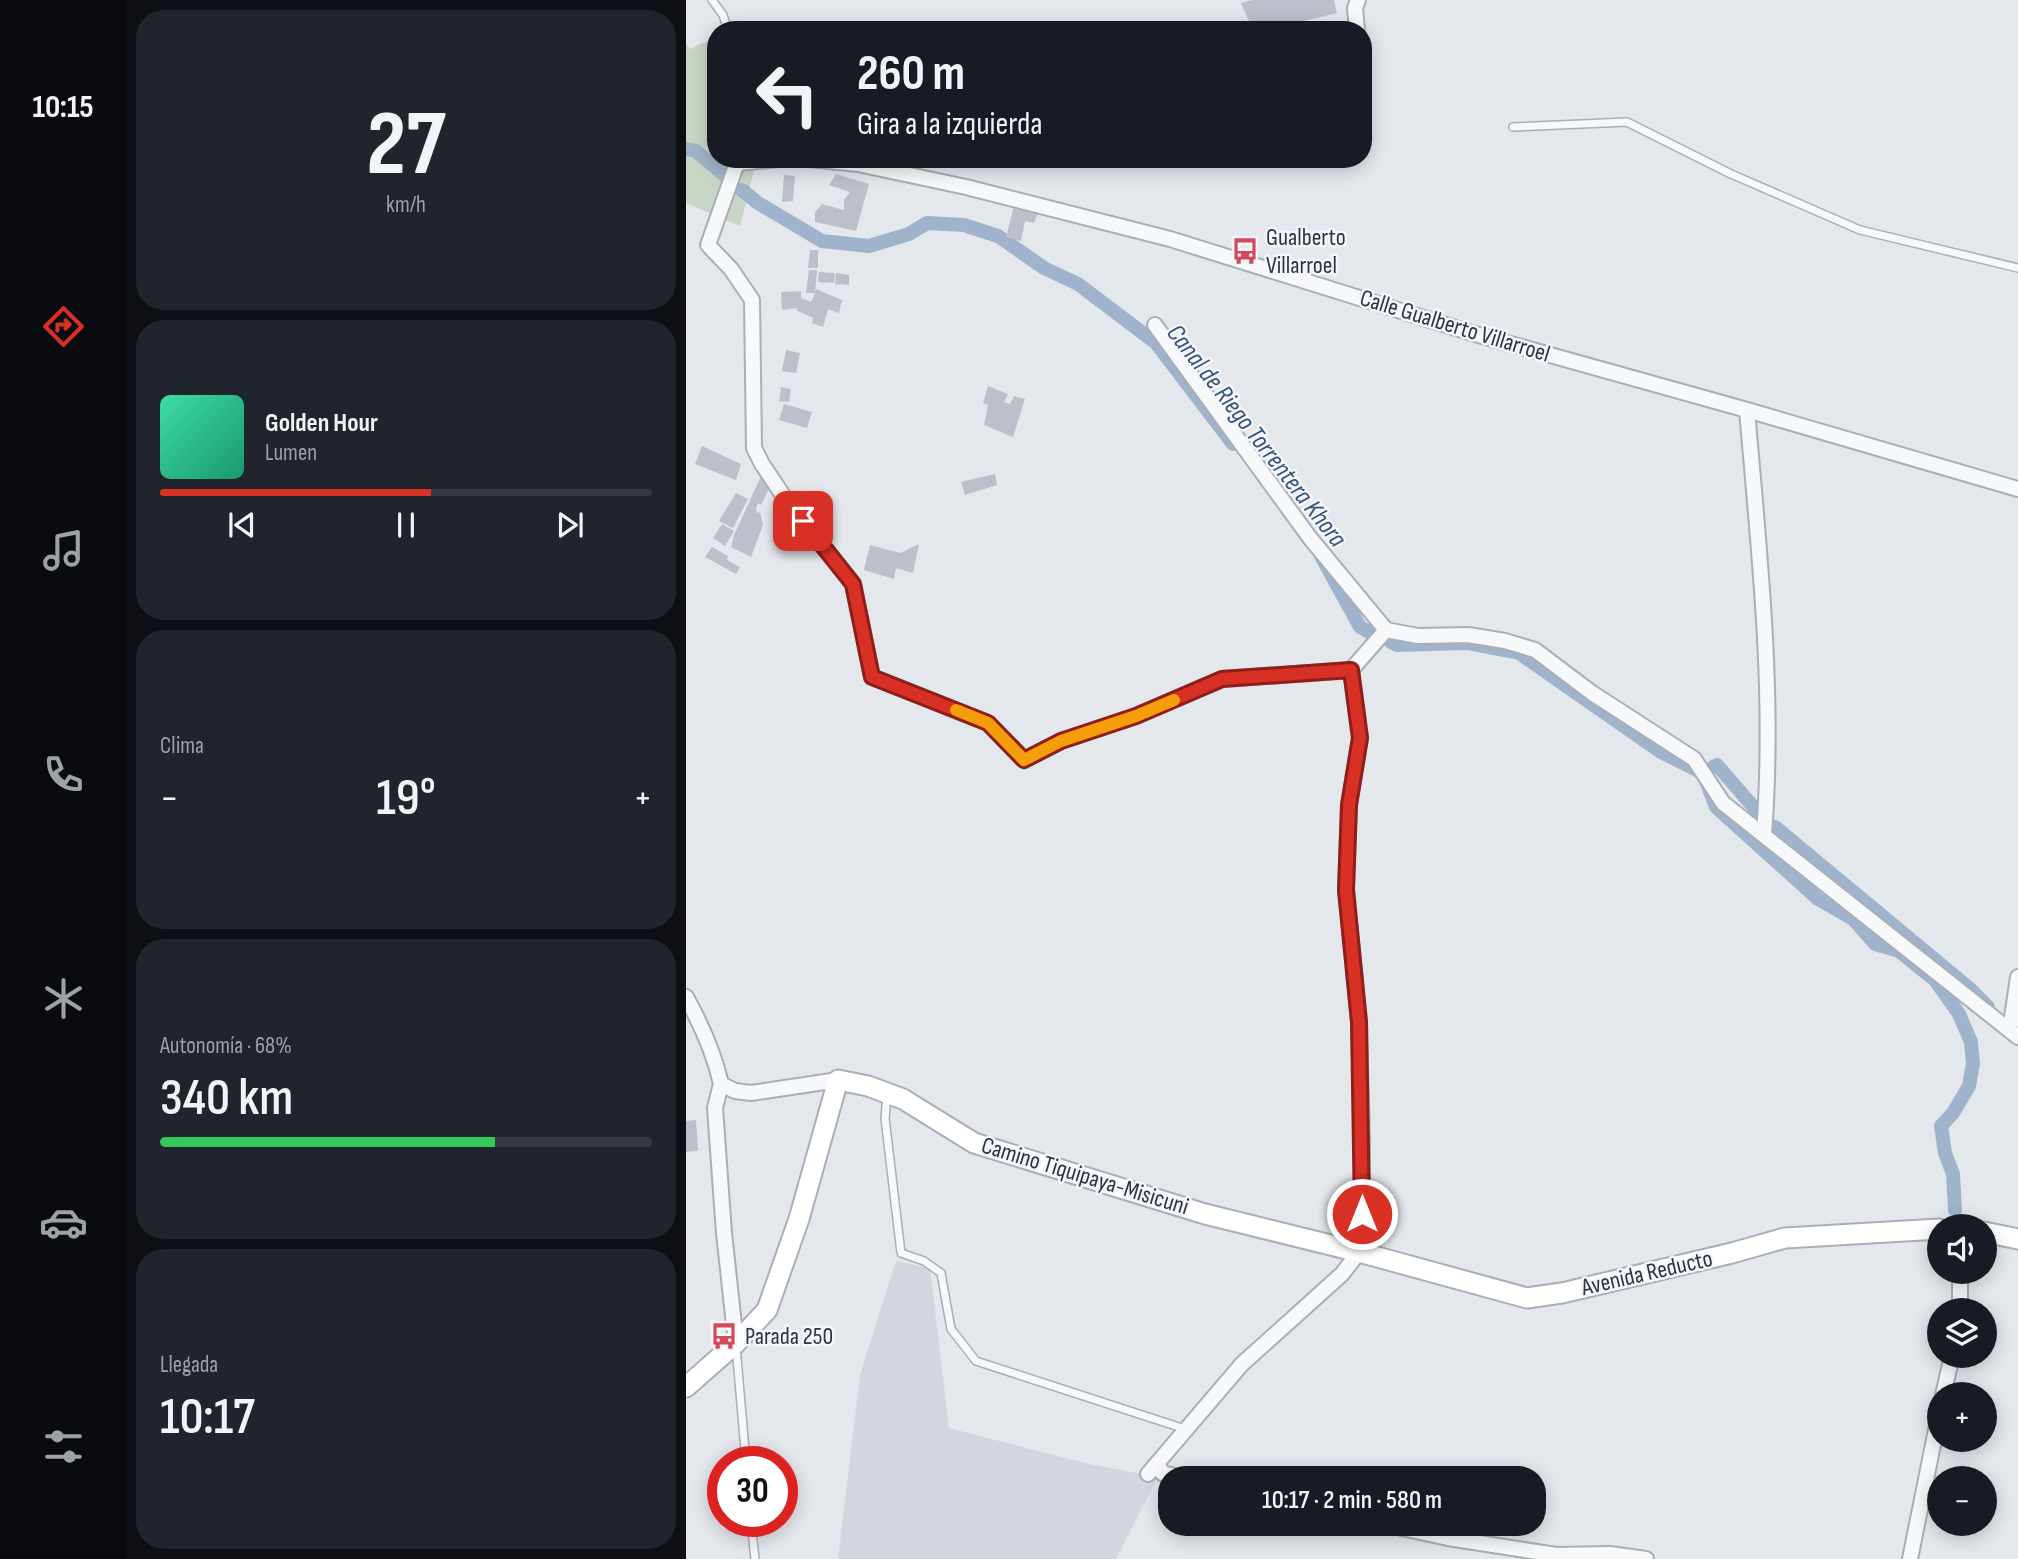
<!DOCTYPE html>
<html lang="es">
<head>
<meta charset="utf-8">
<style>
	body { margin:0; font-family:"Sofia Sans Condensed",sans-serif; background:#20242c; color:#f1f3f6; height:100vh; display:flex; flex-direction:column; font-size:26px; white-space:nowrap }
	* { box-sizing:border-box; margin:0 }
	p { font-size:23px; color:#9ea1a6 }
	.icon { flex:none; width:38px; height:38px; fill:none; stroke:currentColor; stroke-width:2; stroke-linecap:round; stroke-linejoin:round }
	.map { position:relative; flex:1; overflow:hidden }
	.side { display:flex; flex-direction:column; gap:10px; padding:10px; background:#0d0f14; width:560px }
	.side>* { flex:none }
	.banner { position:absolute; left:21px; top:21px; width:665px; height:147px; border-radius:28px; box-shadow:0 4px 18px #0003; background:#171b24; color:#f1f3f6; overflow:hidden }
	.buttons { position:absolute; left:1241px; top:1214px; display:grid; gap:14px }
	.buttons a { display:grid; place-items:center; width:70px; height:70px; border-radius:50%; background:#171b24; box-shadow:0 4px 18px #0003; font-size:35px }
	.speed { position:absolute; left:21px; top:1446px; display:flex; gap:14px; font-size:35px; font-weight:700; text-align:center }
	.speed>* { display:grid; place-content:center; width:91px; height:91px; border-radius:50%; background:#171b24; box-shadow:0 4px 18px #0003; line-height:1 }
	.speed .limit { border:10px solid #d22; background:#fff; color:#111 }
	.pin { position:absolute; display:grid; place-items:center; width:60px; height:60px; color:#fff; margin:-30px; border-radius:14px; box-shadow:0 4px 10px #0006 }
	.me { position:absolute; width:77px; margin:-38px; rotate:0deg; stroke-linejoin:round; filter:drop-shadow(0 0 5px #0008) }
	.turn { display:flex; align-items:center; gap:24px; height:147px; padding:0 35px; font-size:32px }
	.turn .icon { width:91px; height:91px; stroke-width:2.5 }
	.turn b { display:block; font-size:49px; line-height:60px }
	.big { font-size:52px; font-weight:600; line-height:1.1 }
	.side .widget { flex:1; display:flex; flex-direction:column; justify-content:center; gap:10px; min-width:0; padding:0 24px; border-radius:28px; background:#20242c }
	.side .dial { align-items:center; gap:0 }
	.dial b { font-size:91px; line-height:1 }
	.song { display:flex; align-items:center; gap:21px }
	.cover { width:84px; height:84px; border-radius:10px; background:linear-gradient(135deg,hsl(160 70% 55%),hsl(160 70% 35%)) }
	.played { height:7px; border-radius:4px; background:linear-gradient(90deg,#d93025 55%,#363941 55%) }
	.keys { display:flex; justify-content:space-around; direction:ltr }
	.heat { display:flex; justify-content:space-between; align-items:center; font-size:38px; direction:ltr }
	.charge { height:10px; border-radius:5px; background:linear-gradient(90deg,#34c759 68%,#363941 0) }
	.trip { position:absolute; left:472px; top:1466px; width:388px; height:70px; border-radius:28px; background:#171b24; box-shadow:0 4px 18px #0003; font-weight:600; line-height:70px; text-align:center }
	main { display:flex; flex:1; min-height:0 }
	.menu { display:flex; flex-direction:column; width:126px; justify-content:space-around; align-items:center; background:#090b0e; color:#9ea1a6 }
	.menu .icon { width:49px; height:49px }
	.menu .on { color:#d93025 }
	.menu b { font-size:32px; color:#f1f3f6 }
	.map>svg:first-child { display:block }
</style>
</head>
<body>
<main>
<nav class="menu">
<b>10:15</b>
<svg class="icon on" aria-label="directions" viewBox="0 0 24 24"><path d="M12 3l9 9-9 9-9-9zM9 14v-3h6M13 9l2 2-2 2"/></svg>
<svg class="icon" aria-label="music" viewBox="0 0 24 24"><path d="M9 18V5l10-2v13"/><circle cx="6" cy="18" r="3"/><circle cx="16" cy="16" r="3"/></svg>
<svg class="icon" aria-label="phone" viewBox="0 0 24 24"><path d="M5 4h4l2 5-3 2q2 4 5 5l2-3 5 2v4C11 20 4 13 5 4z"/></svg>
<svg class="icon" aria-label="climate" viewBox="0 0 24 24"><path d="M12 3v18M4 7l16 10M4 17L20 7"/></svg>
<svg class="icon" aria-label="car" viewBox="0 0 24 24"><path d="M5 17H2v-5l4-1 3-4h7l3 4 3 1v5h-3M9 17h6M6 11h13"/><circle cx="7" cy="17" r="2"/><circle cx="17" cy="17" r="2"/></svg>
<svg class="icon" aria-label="filters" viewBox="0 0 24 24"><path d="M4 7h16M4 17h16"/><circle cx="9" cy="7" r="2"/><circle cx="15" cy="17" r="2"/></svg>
</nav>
<section class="side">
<div class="widget dial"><b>27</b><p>km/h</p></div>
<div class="widget">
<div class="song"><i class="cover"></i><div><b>Golden Hour</b><p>Lumen</p></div></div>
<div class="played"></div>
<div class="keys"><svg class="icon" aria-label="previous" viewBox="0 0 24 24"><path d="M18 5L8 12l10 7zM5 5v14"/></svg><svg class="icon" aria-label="pause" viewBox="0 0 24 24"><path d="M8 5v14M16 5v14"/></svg><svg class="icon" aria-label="next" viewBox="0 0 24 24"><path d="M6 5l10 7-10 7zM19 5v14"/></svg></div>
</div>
<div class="widget"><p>Clima</p>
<div class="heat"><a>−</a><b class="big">19°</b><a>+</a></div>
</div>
<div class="widget"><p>Autonomía · 68%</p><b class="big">340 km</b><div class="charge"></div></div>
<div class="widget"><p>Llegada</p><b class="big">10:17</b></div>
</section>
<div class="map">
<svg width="1332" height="1559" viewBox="0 0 1332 1559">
	<rect width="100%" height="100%" fill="#e4e7ec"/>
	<!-- built -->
	<path fill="#d2d6de" d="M210,1261L244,1268L263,1428L403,1464L472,1477L430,1559H152L174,1375Z"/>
	<!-- green -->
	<path fill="#c9d6c5" d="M30,37V159H71L54,226L0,203V44L4,49Z"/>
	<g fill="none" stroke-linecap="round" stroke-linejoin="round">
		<!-- canal -->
		<path stroke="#9fb4cc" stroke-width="14" d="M0,149L10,151L37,174
			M56,190L72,203L136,241L183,246L223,234L241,223L278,225L312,236L358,268L392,284L470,343L547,444
			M635,556L674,627L683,632
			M705,642L711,645L781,643L833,653L975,752L1017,773L1030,807L1132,899L1167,919L1189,944L1213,951L1249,980L1273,1014L1285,1042L1287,1063L1283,1086L1267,1113L1255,1126L1259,1153L1267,1174L1269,1210
			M1027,767L1031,765L1077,818
			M1089,827L1284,989L1302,1007"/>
	</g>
	<!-- building -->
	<path fill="#bbc0ca" d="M567,0H648L651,13L580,30H567L555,3Z
		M150,174L183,184L170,231L129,222V212L136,204L158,210V200L164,192L143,185Z
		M98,175L109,176L107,201L96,202Z
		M328,206L352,213L348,223L339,221L335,241L320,237Z
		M124,250H132V268H122Z
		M123,270H131L129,293L130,289L156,300L153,313L142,309L137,327L126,323L127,318L110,310L111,308L96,310L95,292L115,291V298L125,302L129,293H120Z
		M133,272L149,273L148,283L132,282Z
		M150,273L163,275V285L149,284Z
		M100,350L114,353L110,373L96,371Z
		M302,386L322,394L318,402L324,404L328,396L339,399L327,437L298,425L302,405L297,403Z
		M95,387L105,389L103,402L93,401Z
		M98,404L126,412L121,428L93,420Z
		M16,446L55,464L50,480L9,464Z
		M77,472L85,485L75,505L72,503L70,508L71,513L74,512L77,525L65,557L45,547L48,535Z
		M309,474L311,485L279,495L275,482Z
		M50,493L62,499L47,528L33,521Z
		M36,524L48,531L39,546L27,538Z
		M233,544L227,573L210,568L208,579L178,570L184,545L214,553Z
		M26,547L42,556L41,560L54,567L50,574L19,557Z
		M10,1120L12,1151L0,1152V1121Z"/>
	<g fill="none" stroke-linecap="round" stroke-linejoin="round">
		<defs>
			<path id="service" d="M26,0L37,15L42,30
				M827,127L941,122L1045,174L1174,230L1332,268
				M201,1095L199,1118L215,1253L238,1261L255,1273L265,1329L290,1361L499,1429
				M50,1347L60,1461
				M65,1521L69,1559"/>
			<path id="minor" d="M671,30L669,8L672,0
				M93,159L51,163L22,245L45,269L66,300L68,448L76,464L100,500L167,584L186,677L302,723L338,760L375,741L450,716L536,679L665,670L700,630
				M121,159L172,164L280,187L484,239L789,334L1061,410L1332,489
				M469,325L624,538L700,630L732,636L782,635L819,641L849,650L906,693L1008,759L1037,803L1332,1037
				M1061,410C1073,552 1089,692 1078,834
				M0,997C15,1024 28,1053 35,1084L49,1091L65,1093L152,1080
				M1324,1031L1332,977
				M35,1084L29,1108L38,1233L50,1343
				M1274,1272V1311
				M1257,1395L1266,1356
				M472,1464L476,1473L501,1479
				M462,1474L556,1364L656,1274L673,1252L676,1238V1143L673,1022L660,890L663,805L674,738L665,670
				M697,1524L762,1538L870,1555L924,1554L960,1559
				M1224,1559L1253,1415"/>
			<path id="secondary" d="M1298,1232L1332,1239
				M0,1387L50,1343L81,1310L113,1219L152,1080L182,1086L217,1099L288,1143L519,1214L673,1252L841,1298L876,1293L1046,1253L1099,1238L1253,1229"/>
		</defs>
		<!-- service casing -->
		<use href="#service" stroke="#a9aeb7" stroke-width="10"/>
		<!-- minor casing -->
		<use href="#minor" stroke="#a9aeb7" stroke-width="18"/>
		<!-- secondary casing -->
		<use href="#secondary" stroke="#a9aeb7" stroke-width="23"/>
		<!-- service -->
		<use href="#service" stroke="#f7f8fa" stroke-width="7"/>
		<!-- minor -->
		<use href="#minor" stroke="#f7f8fa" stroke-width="14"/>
		<!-- secondary -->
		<use href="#secondary" stroke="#fff" stroke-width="19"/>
	</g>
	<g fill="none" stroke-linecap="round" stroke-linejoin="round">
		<defs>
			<path id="route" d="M117,521L167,584L186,677L302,723L338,760L375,741L450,716L536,679L665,670L674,738L663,805L660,890L673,1022L676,1214"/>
		</defs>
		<!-- route casing -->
		<use href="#route" stroke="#8d1f18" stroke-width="18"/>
		<!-- route -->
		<use href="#route" stroke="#d93025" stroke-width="12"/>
		<!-- slow -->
		<path stroke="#f59e0b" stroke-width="12" d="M270,710L302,723L338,760L375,741L450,716L488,700"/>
	</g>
	<!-- icons -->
	<defs>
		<symbol id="bus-bare" viewBox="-9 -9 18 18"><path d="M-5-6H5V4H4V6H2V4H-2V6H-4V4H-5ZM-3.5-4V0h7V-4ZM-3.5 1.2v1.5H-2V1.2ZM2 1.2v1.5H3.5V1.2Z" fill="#d1495b" stroke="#f4f6f9" stroke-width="2.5" paint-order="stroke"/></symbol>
	</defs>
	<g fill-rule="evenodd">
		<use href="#bus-bare" x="540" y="232" width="38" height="38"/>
		<use href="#bus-bare" x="19" y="1317" width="38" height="38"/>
	</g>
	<g text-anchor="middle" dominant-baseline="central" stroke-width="5" stroke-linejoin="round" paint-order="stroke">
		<!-- poi labels -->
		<g font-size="24" fill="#2b3445" stroke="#f4f6f9" text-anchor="start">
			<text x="580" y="237">Gualberto<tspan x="580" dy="28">Villarroel</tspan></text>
			<text x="59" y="1336">Parada 250</text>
		</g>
		<!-- street labels -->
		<g font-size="24" fill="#2b3445" stroke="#f4f6f9">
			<text transform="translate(769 326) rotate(17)">Calle Gualberto Villarroel</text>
			<text transform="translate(399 1176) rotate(17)">Camino Tiquipaya-Misicuni</text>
			<text transform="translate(961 1273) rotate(-13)">Avenida Reducto</text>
		</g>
		<!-- water labels -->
		<g font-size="26" font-style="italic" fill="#34527a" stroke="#f4f6f9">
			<text transform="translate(570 436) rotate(52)">Canal de Riego Torrentera Khora</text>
		</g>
	</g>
</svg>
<div class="buttons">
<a><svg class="icon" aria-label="sound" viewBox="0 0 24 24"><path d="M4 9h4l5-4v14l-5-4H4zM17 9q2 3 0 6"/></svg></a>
<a><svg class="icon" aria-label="layers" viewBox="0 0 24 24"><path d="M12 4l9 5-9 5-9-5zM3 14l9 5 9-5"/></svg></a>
<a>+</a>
<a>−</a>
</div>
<div class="speed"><div class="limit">30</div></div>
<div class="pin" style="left:117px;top:521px;background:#d93025"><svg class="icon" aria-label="arrive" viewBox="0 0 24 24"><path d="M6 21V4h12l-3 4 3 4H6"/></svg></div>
<svg class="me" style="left:676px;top:1214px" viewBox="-20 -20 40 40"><circle r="17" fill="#d93025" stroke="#fff" stroke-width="3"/><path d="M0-11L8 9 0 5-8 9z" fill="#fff"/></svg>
<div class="trip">10:17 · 2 min · 580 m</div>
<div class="banner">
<div class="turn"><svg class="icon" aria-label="left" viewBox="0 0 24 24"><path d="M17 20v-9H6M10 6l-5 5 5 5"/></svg><div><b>260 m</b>Gira a la izquierda</div></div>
</div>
</div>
</main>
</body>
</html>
